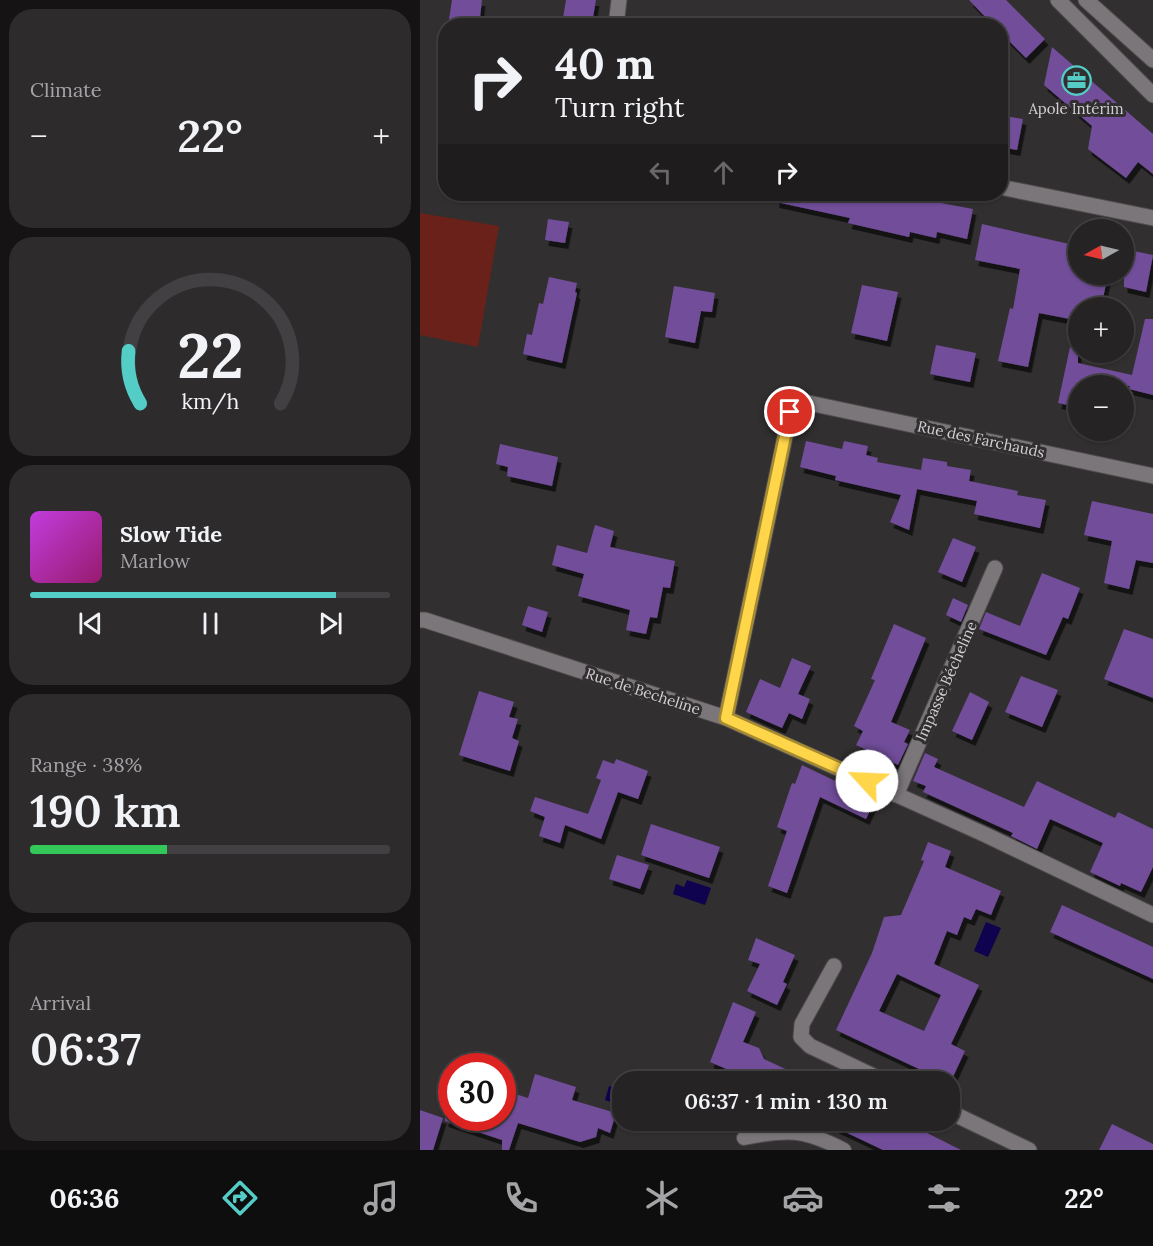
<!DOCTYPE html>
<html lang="en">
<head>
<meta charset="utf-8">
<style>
	body { margin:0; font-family:Lora,serif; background:#2e2b2d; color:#f1f3f6; height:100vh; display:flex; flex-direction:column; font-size:22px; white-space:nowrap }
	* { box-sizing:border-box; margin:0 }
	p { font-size:20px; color:#a4a4a7 }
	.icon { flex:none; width:33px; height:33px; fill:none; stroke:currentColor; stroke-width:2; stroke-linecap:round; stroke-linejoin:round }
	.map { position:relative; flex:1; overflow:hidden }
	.panel { display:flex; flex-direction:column; gap:9px; padding:9px; background:#151314; width:420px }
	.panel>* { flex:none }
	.banner { position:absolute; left:18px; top:18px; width:570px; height:183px; border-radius:24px; box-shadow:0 2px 4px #0004,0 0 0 2px #424042; background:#262325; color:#f1f3f6; overflow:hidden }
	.needle { width:39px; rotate:262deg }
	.controls { position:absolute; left:648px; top:219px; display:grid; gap:12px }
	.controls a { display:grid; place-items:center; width:66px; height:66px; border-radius:50%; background:#262325; box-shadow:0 2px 4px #0004,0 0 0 2px #424042; font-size:30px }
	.speed { position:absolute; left:18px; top:1053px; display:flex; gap:12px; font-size:30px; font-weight:700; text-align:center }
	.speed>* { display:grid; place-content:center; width:78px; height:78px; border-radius:50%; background:#262325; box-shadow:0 2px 4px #0004,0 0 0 2px #424042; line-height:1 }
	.speed .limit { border:9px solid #d22; background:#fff; color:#111 }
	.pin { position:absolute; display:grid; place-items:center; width:51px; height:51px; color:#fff; margin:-26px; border:3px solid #fff; border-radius:50%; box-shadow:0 2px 6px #0007 }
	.me { position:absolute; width:66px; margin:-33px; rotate:295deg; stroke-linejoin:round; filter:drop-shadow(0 0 4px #0008) }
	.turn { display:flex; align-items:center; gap:21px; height:126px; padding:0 18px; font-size:27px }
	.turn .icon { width:78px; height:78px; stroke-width:2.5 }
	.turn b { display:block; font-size:42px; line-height:51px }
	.lanes { display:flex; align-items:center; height:57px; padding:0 18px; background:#0003; justify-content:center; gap:30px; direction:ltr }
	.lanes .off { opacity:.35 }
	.big { font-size:45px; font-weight:600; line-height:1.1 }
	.panel .card { flex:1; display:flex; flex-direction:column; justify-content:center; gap:9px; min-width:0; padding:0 21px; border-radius:24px; background:#2e2b2d }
	.panel .dial { align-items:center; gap:0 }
	.dial svg { height:156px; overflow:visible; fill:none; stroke:#424042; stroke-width:7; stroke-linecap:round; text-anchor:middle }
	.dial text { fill:#f1f3f6; stroke:none }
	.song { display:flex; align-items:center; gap:18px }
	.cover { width:72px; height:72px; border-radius:9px; background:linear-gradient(135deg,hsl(290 70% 55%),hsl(320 70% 35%)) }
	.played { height:6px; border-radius:3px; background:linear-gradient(90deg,#54cdc7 85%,#424042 85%) }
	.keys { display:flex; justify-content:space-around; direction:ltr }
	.heat { display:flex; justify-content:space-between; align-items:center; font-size:33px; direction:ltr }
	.charge { height:9px; border-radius:4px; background:linear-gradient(90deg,#34c759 38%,#424042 0) }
	.trip { position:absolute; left:192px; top:1071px; width:348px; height:60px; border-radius:24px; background:#262325; box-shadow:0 2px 4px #0004,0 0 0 2px #424042; font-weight:600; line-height:60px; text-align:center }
	.tabs { display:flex; height:96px; justify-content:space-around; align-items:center; background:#0f0e0f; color:#a4a4a7 }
	.tabs .icon { width:42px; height:42px }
	.tabs .on { color:#54cdc7 }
	.tabs b { font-size:27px; color:#f1f3f6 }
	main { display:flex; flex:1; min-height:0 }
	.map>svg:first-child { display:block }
</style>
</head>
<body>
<main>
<section class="panel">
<div class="card"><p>Climate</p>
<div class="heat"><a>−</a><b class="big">22°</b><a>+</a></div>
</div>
<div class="card dial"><svg viewBox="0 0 100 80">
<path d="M14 69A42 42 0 1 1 86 69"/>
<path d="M14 69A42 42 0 0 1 8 42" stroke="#54cdc7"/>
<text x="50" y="56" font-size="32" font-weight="700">22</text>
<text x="50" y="72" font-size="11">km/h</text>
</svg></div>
<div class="card">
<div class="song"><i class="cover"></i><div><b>Slow Tide</b><p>Marlow</p></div></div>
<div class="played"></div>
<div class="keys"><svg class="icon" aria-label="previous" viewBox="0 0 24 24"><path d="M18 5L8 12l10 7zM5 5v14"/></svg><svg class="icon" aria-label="pause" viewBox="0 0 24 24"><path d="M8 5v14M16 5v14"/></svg><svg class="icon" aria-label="next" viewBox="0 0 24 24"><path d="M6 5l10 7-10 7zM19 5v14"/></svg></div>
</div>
<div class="card"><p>Range · 38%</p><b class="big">190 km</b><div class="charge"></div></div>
<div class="card"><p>Arrival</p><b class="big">06:37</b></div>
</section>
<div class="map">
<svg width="733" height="1150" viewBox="0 0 733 1150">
	<defs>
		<filter id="shadow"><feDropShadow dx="3.5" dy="6" stdDeviation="0" flood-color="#0009"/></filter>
	</defs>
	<rect width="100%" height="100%" fill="#322f31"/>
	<!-- green -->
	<path fill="#6a211a" d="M0,213L79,226L58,347L0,335Z"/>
	<!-- water -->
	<path fill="#0f024e" d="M267,880L291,888L285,905L253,894L256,884L264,887Z
		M566,922L581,928L568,957L554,951Z
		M189,1086L202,1090V1106L185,1100Z"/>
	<!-- building -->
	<path fill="#714d9a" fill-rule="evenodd" filter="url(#shadow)" d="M32,0H62L59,26H28Z
		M146,0H176L172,23L143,18Z
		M549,0H586L625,39L606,58L580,32V26H574Z
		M632,47L733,134V174L718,162L706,178L668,149L672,126L624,85Z
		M580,115L603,119L597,150L580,147Z
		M356,194H473L553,209L547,239L517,232L516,238L490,232L489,237L428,223L430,218L356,202Z
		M128,219L149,222L145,243L125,240Z
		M562,224L658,246V274H688L681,308H657L655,320L619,313L608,367L578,361L590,308L593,309L600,269L555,260Z
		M704,249L733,255L726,292L704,287Z
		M129,277L157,283L155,292L157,293L142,363L103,354L107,334L112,335L119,303L123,304Z
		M442,285L478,292L467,341L431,333Z
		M254,286L295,293L292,312L281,311L275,343L245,337Z
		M725,319H733V395L709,389L710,386H658V407L638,403L650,347L658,348V363L712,375Z
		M516,345L556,353L550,382L510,374Z
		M386,441L422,449L424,441L448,446L446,455L458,458L457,462L501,470L503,458L527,462V466L551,470L549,481L598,491L597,495L626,500L620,528L554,514L557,501L497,489L489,530L470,522L481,495L415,480L416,476L380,467Z
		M80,444L138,457L132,486L87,476L88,467L76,464Z
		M672,501L733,514V563L716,560L709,589L684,583L692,541L664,535Z
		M175,525L194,531L190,547L255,561L250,588L243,587L237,618L230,617L226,634L206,630L210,610L158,596L164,574L132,565L137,545L167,553Z
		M533,538L556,547L542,582L518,572Z
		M622,573L660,588L648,619L643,617L626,655L559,629L566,612L600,626Z
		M533,598L548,605L541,622L526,615Z
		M108,606L128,612L122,632L102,625Z
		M474,624L506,638L471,722L490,730L484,742L488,744L478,765L436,745L443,731L434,726L455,680L451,679Z
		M704,629L733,639V698L684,679Z
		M372,658L391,666L378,694L390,699L382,719L369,713L362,728L326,712L340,679L360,688Z
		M601,676L638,690L622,727L585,712Z
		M59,691L94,702L89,717L98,719L92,738L99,741L90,771L39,755Z
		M550,692L569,702L552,740L532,731Z
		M505,753L518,759L514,767L604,807L617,781L695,818L698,812L733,829V867L721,892L701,883L700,886L670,872L683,843L630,819L617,849L591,836L593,833L503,792L506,786L493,781Z
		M196,759L228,771L218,799L198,792L181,839L145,825L140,843L119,836L125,817L110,811L115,797L168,814L181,780L176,778L183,760L194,764Z
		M382,765L455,800L446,819L400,797L367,893L348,886L367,831L357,827L372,783L375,784Z
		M231,824L300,847L289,878L221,855Z
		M508,842L531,851L525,867L581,891L571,915L556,909L551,920L544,917L537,935L527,931L514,964L559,985L531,1044L545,1051L532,1079L518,1073L516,1077L416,1030L452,953L464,917L481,915L504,861L501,860ZM477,974L521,995L504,1031L459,1011Z
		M197,855L229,865L220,889L189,879Z
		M642,905L733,947V979L630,932Z
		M336,938L375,955L363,982L367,984L357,1005L327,991L340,964L328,960Z
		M313,1002L336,1012L323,1042L339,1048L344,1059L393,1082H334L311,1073V1071L290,1062Z
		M115,1074L156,1087L152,1100L196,1113L190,1133L178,1128L176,1137L160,1142L98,1123L89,1150H82V1140L25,1121V1118H82V1090L108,1098Z
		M0,1110L23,1118L13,1150H0Z
		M400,1120H481L541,1150H463Z
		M692,1124L733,1144V1150H679Z"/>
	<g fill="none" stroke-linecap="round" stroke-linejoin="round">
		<defs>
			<path id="service" d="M324,1138C368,1129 384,1129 424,1150"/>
			<path id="minor" d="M196,26L199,0
				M580,187L733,218
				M389,403L733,476
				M0,620H5L306,718L566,835L733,915
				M306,718L370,413
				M476,795L575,568
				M414,966L382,1024L381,1037L390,1046L466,1082
				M530,1112L609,1150"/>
			<path id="secondary" d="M638,0L733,95
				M666,0L733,60"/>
		</defs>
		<!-- service casing -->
		<use href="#service" stroke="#4e4b4d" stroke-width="16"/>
		<!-- minor casing -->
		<use href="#minor" stroke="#4e4b4d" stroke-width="17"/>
		<!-- secondary casing -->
		<use href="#secondary" stroke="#4e4b4d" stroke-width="17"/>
		<!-- service -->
		<use href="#service" stroke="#7a7679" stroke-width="14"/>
		<!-- minor -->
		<use href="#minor" stroke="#7a7679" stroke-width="15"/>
		<!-- secondary -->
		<use href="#secondary" stroke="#7a7679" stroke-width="15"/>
	</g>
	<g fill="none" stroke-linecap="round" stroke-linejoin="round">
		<defs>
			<path id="route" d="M370,412L306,718L447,781"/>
		</defs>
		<!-- route casing -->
		<use href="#route" stroke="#a68a30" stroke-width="15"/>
		<!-- route -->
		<use href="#route" stroke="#ffd54a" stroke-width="10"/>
	</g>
	<!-- icons -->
	<defs>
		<symbol id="office-ring" viewBox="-11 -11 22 22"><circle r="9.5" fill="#322f31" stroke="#54cdc7" stroke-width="1.5"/><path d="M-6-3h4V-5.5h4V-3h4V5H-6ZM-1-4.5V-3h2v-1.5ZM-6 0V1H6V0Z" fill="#54cdc7"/></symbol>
	</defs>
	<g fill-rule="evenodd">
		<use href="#office-ring" x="640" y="64" width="33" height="33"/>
	</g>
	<g text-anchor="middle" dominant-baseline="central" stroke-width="6" stroke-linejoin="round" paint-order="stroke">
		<!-- poi labels -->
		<g font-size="15" fill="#d2d0d2" stroke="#322f31">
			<text x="656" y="108">Apole Intérim</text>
		</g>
		<!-- street labels -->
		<g font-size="15" fill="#d2d0d2" stroke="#322f31">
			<text transform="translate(561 439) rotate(12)">Rue des Farchauds</text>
			<text transform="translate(526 681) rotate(-66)">Impasse Bécheline</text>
			<text transform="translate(223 691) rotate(18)">Rue de Becheline</text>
		</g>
	</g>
</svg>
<div class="controls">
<a><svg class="needle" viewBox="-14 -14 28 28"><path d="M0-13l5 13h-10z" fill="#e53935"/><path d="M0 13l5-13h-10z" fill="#a4a4a7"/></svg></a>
<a>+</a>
<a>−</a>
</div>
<div class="speed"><div class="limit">30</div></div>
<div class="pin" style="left:370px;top:412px;background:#d93025"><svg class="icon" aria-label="arrive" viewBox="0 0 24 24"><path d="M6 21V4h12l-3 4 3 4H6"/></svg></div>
<svg class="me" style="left:447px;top:781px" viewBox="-20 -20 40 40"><circle r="19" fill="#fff"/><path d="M0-13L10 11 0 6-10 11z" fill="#ffd54a"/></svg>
<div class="trip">06:37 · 1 min · 130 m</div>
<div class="banner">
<div class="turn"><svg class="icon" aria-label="right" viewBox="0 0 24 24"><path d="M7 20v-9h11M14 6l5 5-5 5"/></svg><div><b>40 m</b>Turn right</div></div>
<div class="lanes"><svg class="icon off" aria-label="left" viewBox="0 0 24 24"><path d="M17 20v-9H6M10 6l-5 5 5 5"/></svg><svg class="icon off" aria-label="ahead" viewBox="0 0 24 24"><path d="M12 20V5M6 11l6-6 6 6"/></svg><svg class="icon" aria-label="right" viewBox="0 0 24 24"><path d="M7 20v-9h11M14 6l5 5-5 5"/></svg></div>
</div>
</div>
</main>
<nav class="tabs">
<b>06:36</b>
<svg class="icon on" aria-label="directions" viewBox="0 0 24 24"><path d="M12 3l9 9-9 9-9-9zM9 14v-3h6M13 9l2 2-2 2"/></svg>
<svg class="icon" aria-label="music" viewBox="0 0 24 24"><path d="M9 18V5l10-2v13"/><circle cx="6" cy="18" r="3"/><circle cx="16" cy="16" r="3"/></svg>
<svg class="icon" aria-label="phone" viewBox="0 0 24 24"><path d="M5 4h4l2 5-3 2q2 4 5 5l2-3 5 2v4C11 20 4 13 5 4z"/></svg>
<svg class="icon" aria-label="climate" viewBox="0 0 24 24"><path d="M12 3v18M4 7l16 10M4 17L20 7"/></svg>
<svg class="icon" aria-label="car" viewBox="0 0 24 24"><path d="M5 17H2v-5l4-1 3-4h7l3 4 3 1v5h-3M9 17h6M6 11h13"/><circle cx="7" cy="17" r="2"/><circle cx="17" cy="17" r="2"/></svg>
<svg class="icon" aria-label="filters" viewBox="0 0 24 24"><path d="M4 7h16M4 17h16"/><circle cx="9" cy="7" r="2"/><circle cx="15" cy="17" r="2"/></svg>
<b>22°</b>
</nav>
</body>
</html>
